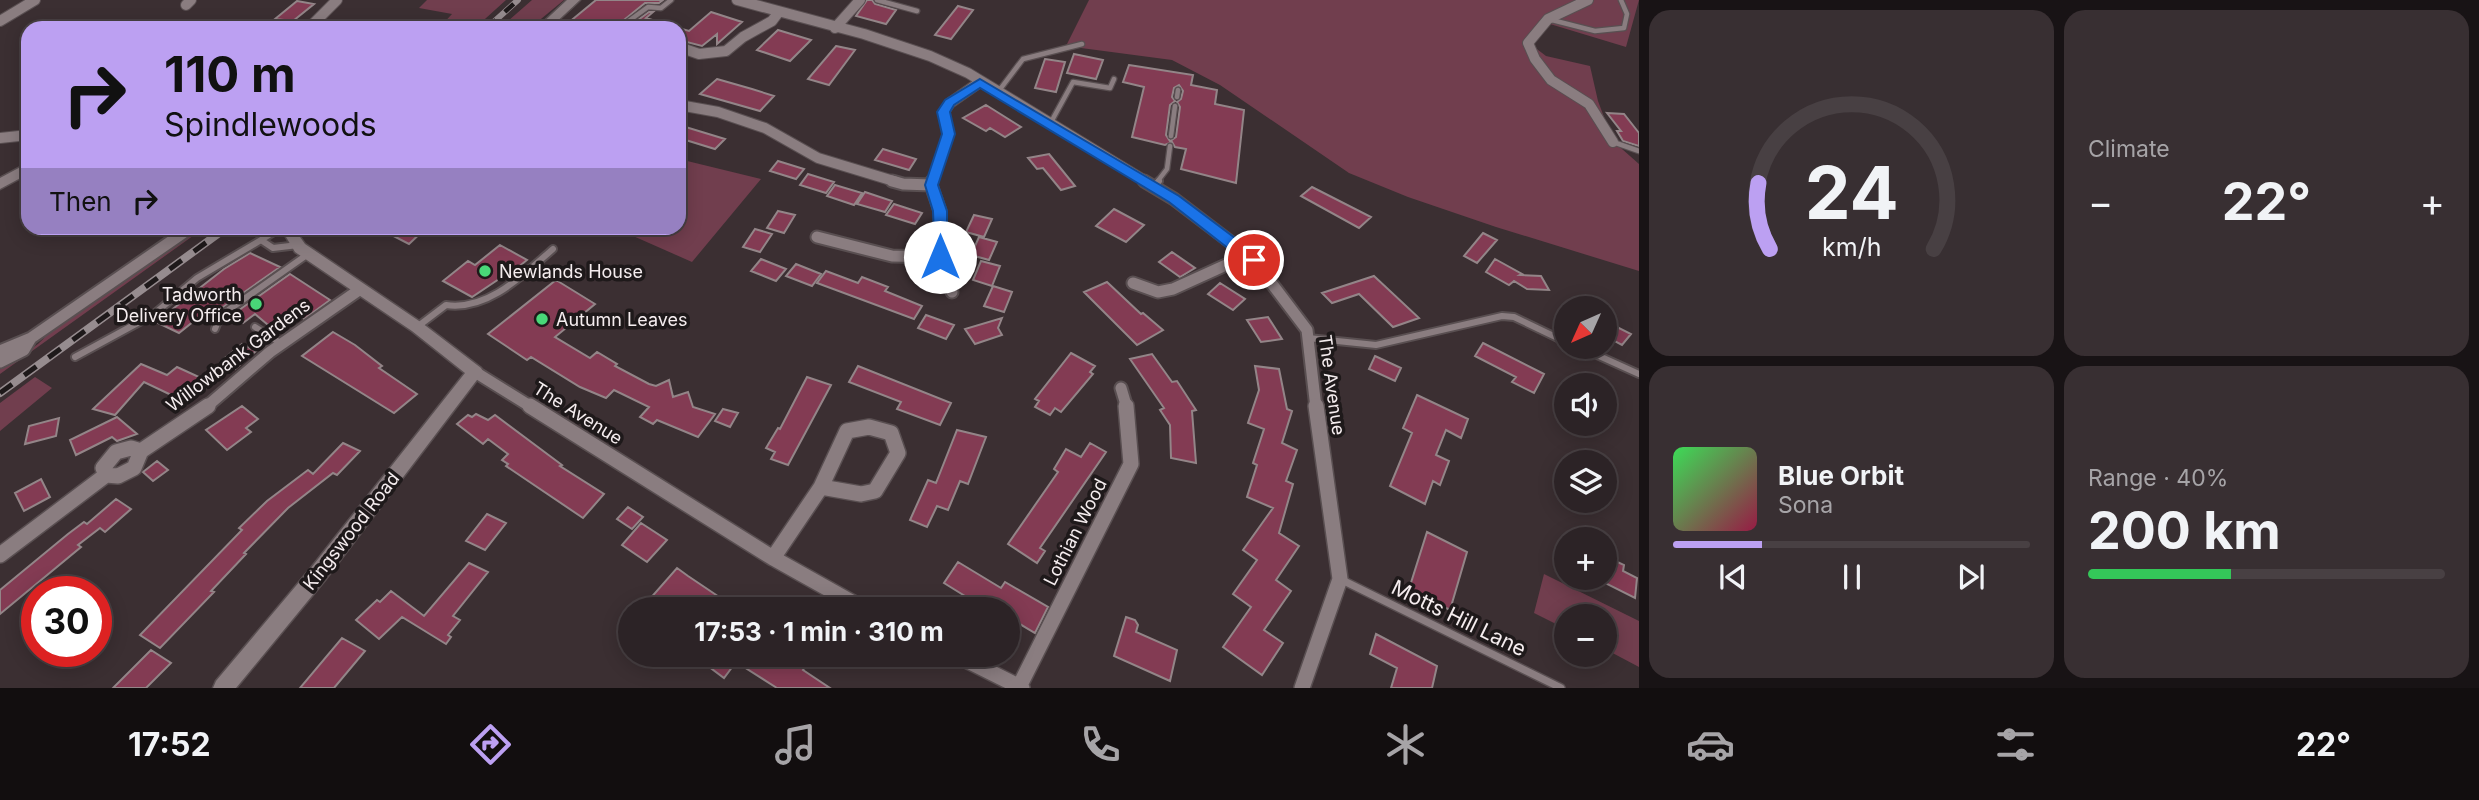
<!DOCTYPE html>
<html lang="en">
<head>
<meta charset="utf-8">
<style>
	body { margin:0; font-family:Inter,sans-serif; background:#382f32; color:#f1f3f6; height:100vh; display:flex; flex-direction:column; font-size:26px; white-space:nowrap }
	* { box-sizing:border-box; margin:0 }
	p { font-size:23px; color:#a6a4a7 }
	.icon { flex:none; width:38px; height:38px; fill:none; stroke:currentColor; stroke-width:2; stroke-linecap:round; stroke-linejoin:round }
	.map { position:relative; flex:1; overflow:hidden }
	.drawer { display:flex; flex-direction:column; gap:10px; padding:10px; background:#181315; width:840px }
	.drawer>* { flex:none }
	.banner { position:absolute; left:21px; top:21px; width:665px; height:214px; border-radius:21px; box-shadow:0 4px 18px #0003,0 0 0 2px #484043; background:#bca0f2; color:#111; overflow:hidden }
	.needle { width:46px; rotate:225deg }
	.controls { position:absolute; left:1554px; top:296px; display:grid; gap:14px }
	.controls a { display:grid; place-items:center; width:63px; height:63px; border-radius:50%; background:#2c2326; box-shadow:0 4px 18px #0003,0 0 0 2px #484043; font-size:35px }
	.speed { position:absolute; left:21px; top:576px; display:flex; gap:14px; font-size:35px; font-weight:700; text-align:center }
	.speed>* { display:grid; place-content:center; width:91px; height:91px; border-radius:50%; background:#2c2326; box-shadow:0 4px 18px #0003,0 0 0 2px #484043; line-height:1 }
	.speed .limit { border:10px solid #d22; background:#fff; color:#111 }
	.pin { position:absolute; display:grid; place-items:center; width:60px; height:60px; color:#fff; margin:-30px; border:4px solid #fff; border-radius:50%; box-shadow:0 2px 7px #0007 }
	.me { position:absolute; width:77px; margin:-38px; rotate:0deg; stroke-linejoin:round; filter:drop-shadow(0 0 5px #0008) }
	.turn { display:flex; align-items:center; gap:24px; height:147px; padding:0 28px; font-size:32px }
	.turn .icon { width:91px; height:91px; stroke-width:2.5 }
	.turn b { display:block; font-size:49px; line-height:60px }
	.then { display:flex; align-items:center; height:66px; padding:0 28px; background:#0003; gap:14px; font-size:26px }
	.big { font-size:52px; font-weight:700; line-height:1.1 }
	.drawer .card { flex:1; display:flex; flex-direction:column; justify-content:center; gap:10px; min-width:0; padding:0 24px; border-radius:21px; background:#382f32 }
	.drawer .dial { align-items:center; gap:0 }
	.dial svg { height:182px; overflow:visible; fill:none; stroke:#484043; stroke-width:7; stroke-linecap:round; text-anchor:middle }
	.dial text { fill:#f1f3f6; stroke:none }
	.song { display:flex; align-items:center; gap:21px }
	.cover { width:84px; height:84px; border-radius:10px; background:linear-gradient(135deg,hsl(130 70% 55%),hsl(340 70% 35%)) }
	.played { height:7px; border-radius:4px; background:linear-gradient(90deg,#bca0f2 25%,#484043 25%) }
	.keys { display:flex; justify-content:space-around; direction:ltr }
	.heat { display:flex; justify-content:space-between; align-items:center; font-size:38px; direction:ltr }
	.charge { height:10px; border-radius:5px; background:linear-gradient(90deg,#34c759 40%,#484043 0) }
	.drawer .tiles { flex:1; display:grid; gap:10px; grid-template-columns:repeat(2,1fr) }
	.trip { position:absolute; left:618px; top:597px; width:402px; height:70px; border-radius:35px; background:#2c2326; box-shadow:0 4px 18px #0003,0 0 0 2px #484043; font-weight:700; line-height:70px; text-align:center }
	.tabs { display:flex; height:112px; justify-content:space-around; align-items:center; background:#120e0f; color:#a6a4a7 }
	.tabs .icon { width:49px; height:49px }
	.tabs .selected { color:#bca0f2 }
	.tabs b { font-size:32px; color:#f1f3f6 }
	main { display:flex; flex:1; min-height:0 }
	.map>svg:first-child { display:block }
</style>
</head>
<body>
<main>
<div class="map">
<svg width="1639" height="688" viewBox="0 0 1639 688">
	<rect width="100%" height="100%" fill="#3b2f32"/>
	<!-- green -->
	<path fill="#713e4e" d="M427,0H506L475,28H439L452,14L419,8Z
		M532,0H564L530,28H500Z
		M1089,0H1639L1626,47L1550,24L1548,20L1529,43L1546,56L1590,66L1598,101L1613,141L1639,164V271L1496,227L1408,197L1349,173L1220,85L1172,60L1066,46Z
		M679,159L761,179L692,262L615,228H679Z
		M193,228H204L0,374V366C17,358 37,349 48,333L189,235Z
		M35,377L52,388L0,431V403Z
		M1544,574L1639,621V667L1605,649V616H1566V629L1534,613Z"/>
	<!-- building -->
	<path fill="#833b53" stroke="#938588" stroke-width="2" fill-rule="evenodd" d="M596,0H663L659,3H645L614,28H562Z
		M867,0H872L875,4L896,10L886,24L856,16Z
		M297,1L314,4L293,21L275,19Z
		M958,6L973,10L951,39L935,35Z
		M649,12H653L646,18L668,25L667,28H627Z
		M711,12L742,22L717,44V34L702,46L679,40V28L689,31Z
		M778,30L811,40L790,61L757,50Z
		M836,46L855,50L829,85L808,79Z
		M1074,54L1103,60L1096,79L1067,73Z
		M1045,59L1065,62L1056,92L1035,88Z
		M1129,65L1193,75L1191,85L1217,90L1215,104L1244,110L1236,183L1181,169L1186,149L1175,147L1172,142L1165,145L1132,137L1144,87L1123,82ZM1179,85L1183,91L1181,99L1177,102L1180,107L1176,137L1170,141L1166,135L1170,105L1175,101L1172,97L1174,88Z
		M717,79L752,89L774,96L760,111L700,94Z
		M986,105L1021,127L1005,137L990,128L986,131L963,118Z
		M1607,113L1624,114L1639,133V146L1623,141L1617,131H1621Z
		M679,125L725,139L715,149L679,138Z
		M883,149L916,159L909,170L875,160Z
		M1049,154L1075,186L1061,190L1043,168L1037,169L1028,158Z
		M778,161L804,169L796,179L770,171Z
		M808,174L834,182L826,193L800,185Z
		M835,185L862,193L854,205L827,196Z
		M1312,187L1371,217L1359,228L1301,196Z
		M865,192L892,201L885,212L857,204Z
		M894,204L922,213L915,224L886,215Z
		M1114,209L1144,225L1126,242L1096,226Z
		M778,211L795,215L784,233L767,228Z
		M974,215L992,219L984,237L966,232Z
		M378,228H426L409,244Z
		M755,229L772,234L760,252L743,247Z
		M1483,233L1497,240L1477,263L1464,256Z
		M979,237L997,242L989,260L971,255Z
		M500,245L527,260L505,278L502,277L472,297L443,281L468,261L475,265Z
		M1172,252L1195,268L1180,277L1159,262Z
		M250,253L280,267L216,312L209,309L179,333L156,322L224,269Z
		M761,259L786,269L776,281L751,271Z
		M1495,259L1522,274L1520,275L1541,276L1549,290L1527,289L1514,281L1509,285L1486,272Z
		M981,261L1000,266L992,286L973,280Z
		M796,264L821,274L812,286L786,276Z
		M826,271L858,283L862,277L888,287L885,291L922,306L914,319L817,283Z
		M290,274L330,300L304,319L298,314L274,330L255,314L243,323L232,315Z
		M1374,276L1419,318L1393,327L1359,294L1332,303L1322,293Z
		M556,280L595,304L555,337L590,358L597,352L617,364L615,366L649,384L656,386L669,380L673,397L688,392L693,407L715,414L698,437L657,420L653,424L640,417L649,407L614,390L606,398L580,387L531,357L527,360L488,334Z
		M1107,282L1141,314L1143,313L1163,330L1137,345L1084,292Z
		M1220,283L1245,299L1233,310L1208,294Z
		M993,286L1012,292L1004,312L984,306Z
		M926,315L954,325L946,339L918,328Z
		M1268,317L1282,339L1261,342L1247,320Z
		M1002,318L998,328L1002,335L975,344L965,329Z
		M1605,321L1631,334L1622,345L1605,336Z
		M333,332L355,345L382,366L379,368L417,394L394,413L302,356Z
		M1483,343L1544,374L1534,393L1512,382L1516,377L1475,356Z
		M242,344L256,351L235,369L221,361Z
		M1071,353L1095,366L1090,372L1093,374L1061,412L1055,408L1050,415L1035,407L1039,401L1035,399Z
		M1152,354L1172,382L1177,381L1196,410L1192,411L1196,463L1171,458L1170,425L1160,410L1164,408L1130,359Z
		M1375,356L1401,368L1395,381L1369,369Z
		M141,364L167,375L177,367L212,383L188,403L144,382L115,415L93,409Z
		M858,366L951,403L940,425L897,409L901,402L849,382Z
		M1255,366L1279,369L1287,409L1292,411L1282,443L1297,450L1286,481L1293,484L1279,533L1299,546L1276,580L1291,591L1264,630L1283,643L1262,675L1223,647L1251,607L1233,594L1257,560L1243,550L1273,508L1247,497L1257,465L1253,463L1264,429L1248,423L1259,390Z
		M807,377L831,385L788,465L771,459L775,452L766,448L778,428L780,429Z
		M1417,395L1468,419L1461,438L1446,430L1436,455L1449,461L1440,485L1433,481L1425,504L1390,486L1412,433L1403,428Z
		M242,406L258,419L246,428L251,432L227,450L206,430Z
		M723,409L738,413L730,427L715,421Z
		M476,414L488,420L495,415L562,465L560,466L604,494L583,518L506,466L508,464L502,460L508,454L488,439L483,444L457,424L468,415L472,417Z
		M117,417L137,434L117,441L112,437L76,455L70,440Z
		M59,418L56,436L25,444L29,426Z
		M957,430L986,437L968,484L960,481L948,510L937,506L927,527L910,520L928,480L936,483Z
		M343,443L360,451L337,475L333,473L288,508L244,553L246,554L211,591L214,592L160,648L140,635L242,530L239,528L267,501L308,470L313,474Z
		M1090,443L1106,452L1040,548L1045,551L1037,563L1008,544L1058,472L1054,469L1066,449L1081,457Z
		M157,461L168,470L153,481L143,472Z
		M41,479L50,497L24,511L15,493Z
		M116,499L131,509L105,532L100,528L78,545L81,547L0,614V590L68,534L84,522L87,524Z
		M628,507L643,517L632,529L617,519Z
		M487,514L506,523L485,550L466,541Z
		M641,523L667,540L647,562L622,545Z
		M1427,532L1467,552L1450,610L1409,589Z
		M1609,558L1624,565L1623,571L1637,578L1635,598L1605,583V560L1609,561Z
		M958,562L1001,588L1005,582L1048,607L1035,633L1008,617V609H986L944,583Z
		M469,563L488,572L453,616L460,620L448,635L451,637L446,644L402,617L379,639L356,620L377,600L380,602L391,591L424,616Z
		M677,568L688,576L737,609H641Z
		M1126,617L1135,620L1138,625L1136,632L1177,650L1170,681L1114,656Z
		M1376,634L1437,666L1432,688H1391L1397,668L1370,654Z
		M342,638L365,651L334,688H300Z
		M151,650L171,663L146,688H113Z
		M717,654H792L807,664L803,670L830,688H777L736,662L724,678L708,666Z"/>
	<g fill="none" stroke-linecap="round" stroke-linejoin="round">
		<defs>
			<path id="service-far2" d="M877,0L917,11
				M1548,19L1595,31L1624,28L1627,14L1621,0
				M619,28L648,7L661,8L671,0
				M998,92L1023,59L1082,44
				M1177,97L1178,90
				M1050,124L1073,82L1110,88L1114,79
				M1171,136L1175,106
				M1613,142L1639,151
				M1157,182L1167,169L1170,146"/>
			<path id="service-far1" d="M1154,187L1159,181
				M261,240L280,228
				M255,327L282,344
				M417,327L446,305C488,311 523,275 553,249
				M215,329L220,316L308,254
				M1308,338L1376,345L1502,316L1514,317L1566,342
				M1577,346L1639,374
				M75,357L154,314L197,278L261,240L273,248L298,245"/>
			<path id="service" d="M1342,580L1561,688"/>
			<path id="minor-far2" d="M737,0L864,34L930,56L968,73L1147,182
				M1588,0L1548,19L1528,43L1535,59L1551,80L1589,104L1613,142
				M186,5L191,0
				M0,21L35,0
				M309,28L337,0
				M835,28L860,0
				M679,47L699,54L726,51L743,37L772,21L778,13
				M679,105L718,112L765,128L818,158L897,182
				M0,138L28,135
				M932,182L948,134L944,112L950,103L980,82"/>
			<path id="minor-far1" d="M892,181L903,184L931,185
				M932,181L931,185L940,211V257L952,292
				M1144,181L1174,199L1254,260L1307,330L1316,408
				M817,237L892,256L940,257
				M1133,283L1158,292L1173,289L1248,255
				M31,338L183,233L184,228
				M0,351L31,338L24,350L0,362
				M475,372L533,408
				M1121,388L1127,408
				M205,408L270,352L359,290"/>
			<path id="minor" d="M530,406L773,558L864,609
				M869,427L891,433L898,453L875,491L861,494L821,487L847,431Z
				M131,448L141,451L134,468L118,476L106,475L103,468L116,452Z
				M141,451L208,406
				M0,555L106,475
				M773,558L821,487
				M954,654L1022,688
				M1019,687L1131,464L1126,406
				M1302,688L1340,579L1316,406"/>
			<path id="tertiary" d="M288,228H302L300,237L305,244L422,323L481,368L483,372L325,580L236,688H213L216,681L311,568L465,373L412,331L295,252L286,237Z"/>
			<path id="secondary" d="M567,0H580L550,28H537Z
				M28,163V174L0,189V178Z"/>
		</defs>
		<!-- service-far2 casing -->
		<use href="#service-far2" stroke="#594f51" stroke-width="7"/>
		<!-- service-far1 casing -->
		<use href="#service-far1" stroke="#594f51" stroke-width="10"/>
		<!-- service casing -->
		<use href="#service" stroke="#594f51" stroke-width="10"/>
		<!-- minor-far2 casing -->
		<use href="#minor-far2" stroke="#594f51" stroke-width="12"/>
		<!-- minor-far1 casing -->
		<use href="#minor-far1" stroke="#594f51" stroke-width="15"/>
		<!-- minor casing -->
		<use href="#minor" stroke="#594f51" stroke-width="18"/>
		<!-- tertiary casing -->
		<use href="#tertiary" stroke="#594f51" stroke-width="3"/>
		<!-- secondary casing -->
		<use href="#secondary" stroke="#594f51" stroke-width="3"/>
		<!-- service-far2 -->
		<use href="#service-far2" stroke="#8a7d80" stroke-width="4.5"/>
		<!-- service-far1 -->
		<use href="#service-far1" stroke="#8a7d80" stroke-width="6"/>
		<!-- service -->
		<use href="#service" stroke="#8a7d80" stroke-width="7"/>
		<!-- minor-far2 -->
		<use href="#minor-far2" stroke="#8a7d80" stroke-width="10"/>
		<!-- minor-far1 -->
		<use href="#minor-far1" stroke="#8a7d80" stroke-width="11"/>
		<!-- minor -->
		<use href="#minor" stroke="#8a7d80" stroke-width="15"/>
		<!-- tertiary -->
		<use href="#tertiary" fill="#8a7d80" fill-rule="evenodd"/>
		<!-- secondary -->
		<use href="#secondary" fill="#8a7d80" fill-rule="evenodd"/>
		<defs>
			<path id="rail-far1" d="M487,28L518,0"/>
			<path id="rail" d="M0,393L226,228"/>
		</defs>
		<!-- rail-far1 casing -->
		<use href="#rail-far1" stroke="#968c8f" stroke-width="6"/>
		<!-- rail casing -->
		<use href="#rail" stroke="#968c8f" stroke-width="8"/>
		<!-- rail-far1 -->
		<use href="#rail-far1" stroke="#1e191a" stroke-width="4.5" stroke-dasharray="12" stroke-linecap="butt"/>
		<!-- rail -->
		<use href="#rail" stroke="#1e191a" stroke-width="5" stroke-dasharray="15" stroke-linecap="butt"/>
	</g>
	<!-- route -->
	<path fill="#1a73e8" stroke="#114b97" stroke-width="2" d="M980,79L1179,196L1259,256L1261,260L1259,264H1248L1169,202L980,88L954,105L950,112L955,134L938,185L947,211V257L945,261H935L933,211L925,185L942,134L937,112L945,100Z"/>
	<!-- markers -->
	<g fill="#49d778" stroke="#1e191a" stroke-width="2.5">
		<circle cx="485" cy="271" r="7"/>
		<circle cx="256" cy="304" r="7"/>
		<circle cx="542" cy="319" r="7"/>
	</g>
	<g text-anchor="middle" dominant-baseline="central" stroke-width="7" stroke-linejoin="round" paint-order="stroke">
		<!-- poi labels -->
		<g font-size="18" fill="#f5edef" stroke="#1e191a" text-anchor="start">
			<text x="499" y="271">Newlands House</text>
			<text x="242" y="294" text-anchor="end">Tadworth<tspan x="242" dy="21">Delivery Office</tspan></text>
			<text x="556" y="319">Autumn Leaves</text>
		</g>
		<!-- street labels -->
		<g font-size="18" fill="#f5edef" stroke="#1e191a">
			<text transform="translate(238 355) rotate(-37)">Willowbank Gardens</text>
			<text transform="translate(1332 385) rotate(82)">The Avenue</text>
			<text transform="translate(578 413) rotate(32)">The Avenue</text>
			<text transform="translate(351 531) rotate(-52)">Kingswood Road</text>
			<text transform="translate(1075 532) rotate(-63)">Lothian Wood</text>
		</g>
		<!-- near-street labels -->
		<g font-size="21" fill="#f5edef" stroke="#1e191a">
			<text transform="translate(1459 618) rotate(26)">Motts Hill Lane</text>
		</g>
	</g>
</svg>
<div class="controls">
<a><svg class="needle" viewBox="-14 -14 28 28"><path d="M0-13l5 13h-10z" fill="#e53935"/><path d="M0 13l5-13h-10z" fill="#a6a4a7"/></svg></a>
<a><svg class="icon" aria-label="sound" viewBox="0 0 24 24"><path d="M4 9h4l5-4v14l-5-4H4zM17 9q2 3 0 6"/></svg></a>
<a><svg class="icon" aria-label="layers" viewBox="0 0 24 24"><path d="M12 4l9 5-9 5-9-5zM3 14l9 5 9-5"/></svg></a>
<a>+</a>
<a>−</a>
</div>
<div class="speed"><div class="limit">30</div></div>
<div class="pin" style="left:1254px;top:260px;background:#d93025"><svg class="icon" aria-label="arrive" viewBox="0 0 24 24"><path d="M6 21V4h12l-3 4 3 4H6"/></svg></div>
<svg class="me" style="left:940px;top:257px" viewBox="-20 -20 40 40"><circle r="19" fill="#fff"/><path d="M0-13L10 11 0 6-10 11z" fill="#1a73e8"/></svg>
<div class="trip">17:53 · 1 min · 310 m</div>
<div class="banner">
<div class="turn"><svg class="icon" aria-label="right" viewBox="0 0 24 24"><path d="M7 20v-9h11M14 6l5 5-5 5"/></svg><div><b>110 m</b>Spindlewoods</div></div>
<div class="then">Then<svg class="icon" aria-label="right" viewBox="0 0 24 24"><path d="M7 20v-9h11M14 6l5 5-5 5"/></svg></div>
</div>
</div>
<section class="drawer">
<div class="tiles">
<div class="card dial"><svg viewBox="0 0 100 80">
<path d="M14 69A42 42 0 1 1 86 69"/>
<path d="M14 69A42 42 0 0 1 9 40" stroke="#bca0f2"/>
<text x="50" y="56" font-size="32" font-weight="700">24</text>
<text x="50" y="72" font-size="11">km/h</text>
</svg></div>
<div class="card"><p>Climate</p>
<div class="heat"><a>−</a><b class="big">22°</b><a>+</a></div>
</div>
<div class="card">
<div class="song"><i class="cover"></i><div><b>Blue Orbit</b><p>Sona</p></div></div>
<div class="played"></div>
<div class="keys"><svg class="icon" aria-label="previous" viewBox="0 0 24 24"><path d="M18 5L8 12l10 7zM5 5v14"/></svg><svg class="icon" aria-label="pause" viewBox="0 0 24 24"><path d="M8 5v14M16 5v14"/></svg><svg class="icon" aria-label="next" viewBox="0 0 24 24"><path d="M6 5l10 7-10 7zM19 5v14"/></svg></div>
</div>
<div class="card"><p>Range · 40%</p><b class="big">200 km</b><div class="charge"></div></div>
</div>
</section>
</main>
<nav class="tabs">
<b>17:52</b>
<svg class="icon selected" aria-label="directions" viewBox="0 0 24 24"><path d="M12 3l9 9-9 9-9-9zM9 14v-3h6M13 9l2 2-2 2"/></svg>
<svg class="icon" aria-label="music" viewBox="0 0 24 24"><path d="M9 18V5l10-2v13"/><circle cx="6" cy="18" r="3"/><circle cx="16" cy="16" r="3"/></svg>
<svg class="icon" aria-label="phone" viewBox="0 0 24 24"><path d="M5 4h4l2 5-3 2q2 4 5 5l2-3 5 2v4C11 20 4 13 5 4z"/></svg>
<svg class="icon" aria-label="climate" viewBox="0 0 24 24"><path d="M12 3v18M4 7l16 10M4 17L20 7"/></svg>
<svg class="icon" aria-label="car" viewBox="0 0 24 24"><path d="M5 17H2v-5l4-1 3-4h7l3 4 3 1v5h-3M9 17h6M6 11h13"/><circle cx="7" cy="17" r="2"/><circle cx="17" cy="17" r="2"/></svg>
<svg class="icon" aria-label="filters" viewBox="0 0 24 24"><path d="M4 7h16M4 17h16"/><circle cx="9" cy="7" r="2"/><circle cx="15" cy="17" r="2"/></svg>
<b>22°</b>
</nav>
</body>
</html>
